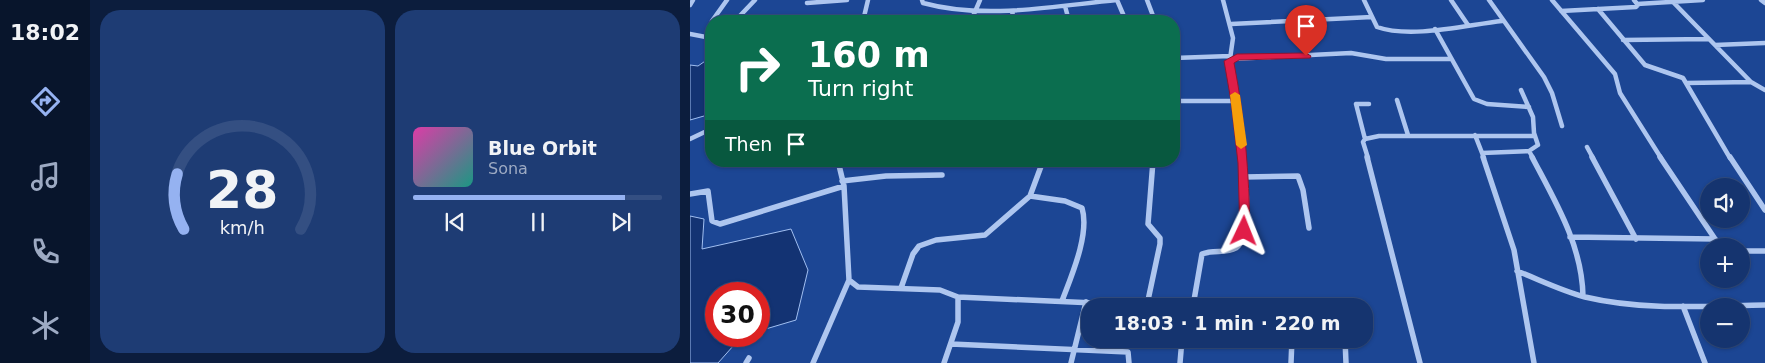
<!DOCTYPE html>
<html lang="en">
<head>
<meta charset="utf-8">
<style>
	body { margin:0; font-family:"DejaVu Sans",sans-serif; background:#1e3c74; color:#f1f3f6; height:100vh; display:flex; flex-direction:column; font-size:19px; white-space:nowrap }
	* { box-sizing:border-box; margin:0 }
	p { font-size:16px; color:#9daac3 }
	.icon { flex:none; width:28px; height:28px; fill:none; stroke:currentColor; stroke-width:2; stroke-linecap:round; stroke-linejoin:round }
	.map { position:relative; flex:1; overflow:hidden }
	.details { display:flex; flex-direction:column; gap:10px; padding:10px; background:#0c1d3d; width:600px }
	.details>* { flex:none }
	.hud { position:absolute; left:15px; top:15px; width:475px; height:152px; border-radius:20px; box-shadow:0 1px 4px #0004,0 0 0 1px #344f82; background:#0b6e4f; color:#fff; overflow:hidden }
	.controls { position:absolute; left:1010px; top:178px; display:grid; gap:10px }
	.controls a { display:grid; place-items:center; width:50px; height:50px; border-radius:50%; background:#15346f; box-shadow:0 1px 4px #0004,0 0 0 1px #344f82; font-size:25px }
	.speed { position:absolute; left:15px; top:282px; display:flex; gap:10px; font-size:25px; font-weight:700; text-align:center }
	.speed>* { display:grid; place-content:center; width:65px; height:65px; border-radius:50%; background:#15346f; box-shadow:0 1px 4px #0004,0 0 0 1px #344f82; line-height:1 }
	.speed .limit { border:8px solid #d22; background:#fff; color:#111 }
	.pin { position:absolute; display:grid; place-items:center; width:42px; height:42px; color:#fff; margin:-51px -21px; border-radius:50% 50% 50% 0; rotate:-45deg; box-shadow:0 0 5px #0007 }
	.pin .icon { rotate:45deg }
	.me { position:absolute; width:55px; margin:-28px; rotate:2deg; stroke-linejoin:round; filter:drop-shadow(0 0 4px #0008) }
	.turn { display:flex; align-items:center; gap:18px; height:105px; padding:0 20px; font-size:22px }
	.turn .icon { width:65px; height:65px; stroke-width:2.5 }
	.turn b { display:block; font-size:35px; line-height:42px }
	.then { display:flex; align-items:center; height:48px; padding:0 20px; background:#0003; gap:10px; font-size:19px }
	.details .tile { flex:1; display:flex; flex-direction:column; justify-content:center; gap:8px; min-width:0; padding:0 18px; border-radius:20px; background:#1e3c74 }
	.details .dial { align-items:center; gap:0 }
	.dial svg { height:130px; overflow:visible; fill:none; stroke:#344f82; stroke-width:7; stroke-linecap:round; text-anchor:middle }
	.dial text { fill:#f1f3f6; stroke:none }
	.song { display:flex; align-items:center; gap:15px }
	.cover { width:60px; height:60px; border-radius:8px; background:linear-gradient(135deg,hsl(320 70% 55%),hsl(170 70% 35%)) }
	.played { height:5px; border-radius:2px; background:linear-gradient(90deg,#95b2f1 85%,#344f82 85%) }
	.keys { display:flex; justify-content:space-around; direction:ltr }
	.details .tiles { flex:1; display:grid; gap:10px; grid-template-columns:repeat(2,1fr) }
	.trip { position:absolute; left:391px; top:298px; width:292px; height:50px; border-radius:20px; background:#15346f; box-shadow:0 1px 4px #0004,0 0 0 1px #344f82; font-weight:700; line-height:50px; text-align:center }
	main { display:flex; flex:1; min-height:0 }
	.tabs { display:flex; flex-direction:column; width:90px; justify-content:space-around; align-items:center; background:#08152c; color:#9daac3 }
	.tabs .icon { width:35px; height:35px }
	.tabs .current { color:#95b2f1 }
	.tabs b { font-size:22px; color:#f1f3f6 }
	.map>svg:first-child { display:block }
</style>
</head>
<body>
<main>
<nav class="tabs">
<b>18:02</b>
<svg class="icon current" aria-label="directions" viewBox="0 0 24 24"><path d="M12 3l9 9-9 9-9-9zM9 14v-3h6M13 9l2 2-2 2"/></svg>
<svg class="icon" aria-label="music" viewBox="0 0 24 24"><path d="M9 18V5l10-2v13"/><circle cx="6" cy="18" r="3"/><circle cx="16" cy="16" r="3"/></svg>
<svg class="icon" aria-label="phone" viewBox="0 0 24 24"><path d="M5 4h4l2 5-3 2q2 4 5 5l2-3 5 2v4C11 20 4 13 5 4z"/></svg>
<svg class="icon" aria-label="climate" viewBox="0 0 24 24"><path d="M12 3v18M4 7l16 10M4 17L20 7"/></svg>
</nav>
<section class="details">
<div class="tiles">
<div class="tile dial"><svg viewBox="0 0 100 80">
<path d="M14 69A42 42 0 1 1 86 69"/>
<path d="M14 69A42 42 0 0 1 10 35" stroke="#95b2f1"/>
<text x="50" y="56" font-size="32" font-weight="700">28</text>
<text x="50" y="72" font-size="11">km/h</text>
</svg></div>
<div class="tile">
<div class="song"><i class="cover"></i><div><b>Blue Orbit</b><p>Sona</p></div></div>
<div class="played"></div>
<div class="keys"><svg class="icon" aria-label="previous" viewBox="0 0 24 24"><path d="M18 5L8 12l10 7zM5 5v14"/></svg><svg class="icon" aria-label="pause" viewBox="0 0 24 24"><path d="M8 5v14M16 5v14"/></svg><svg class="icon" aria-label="next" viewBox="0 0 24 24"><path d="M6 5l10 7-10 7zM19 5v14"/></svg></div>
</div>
</div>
</section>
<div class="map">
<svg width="1075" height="363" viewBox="0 0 1075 363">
	<rect width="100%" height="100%" fill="#1c4694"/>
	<!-- water -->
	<path fill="#133373" stroke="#a1bff1" d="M21,57V114L0,120V65L8,66Z
		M0,216L14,219L12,249L101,229L118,270L106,320L69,331V294H26V336H52L28,363H0Z"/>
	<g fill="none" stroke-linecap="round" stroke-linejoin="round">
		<!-- minor-far1 -->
		<path stroke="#aec6ef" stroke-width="4.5" d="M232,0L233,3C295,20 364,6 427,0
			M427,0L436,21
			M457,0L465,21
			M533,0L543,38L540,59
			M674,0L687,27C721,39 776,25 812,21
			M761,0L778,25
			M799,0L854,77L862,93L872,126
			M862,0L925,74L930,93L971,158
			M1071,0L1075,3
			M983,2L1061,82
			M117,3L157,0
			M947,4L1013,0
			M0,5L3,0
			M375,6L379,21
			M908,9L955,65L993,78L1040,158
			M871,11L946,7L948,5L944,0
			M22,21L37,0
			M30,21H35
			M45,21L65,0
			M173,21L178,0
			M281,21L290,0
			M321,21L323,11
			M541,24L682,17
			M745,29L784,99L797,104L839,107
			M0,34L21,38
			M933,40L1019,39
			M1025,45L1075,43
			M484,58L540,56
			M996,83L1061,82L1075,90
			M707,100L718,135
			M484,101H546
			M785,135L794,158
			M0,139L21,129
			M675,139L666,104H679
			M897,147L903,158
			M839,151L843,158
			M792,153L839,151L848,145L844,133L843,117L831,90
			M553,158L538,64L540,59L661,53L696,59H761
			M678,158L673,142L675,139L689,136H844"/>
		<!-- minor -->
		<path stroke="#aec6ef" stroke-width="5.5" d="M677,157L730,363
			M793,157L824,250L844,363
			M842,157C865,201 892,245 893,296
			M902,157L946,239
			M970,157L1025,239L1033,246
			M1040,157L1075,210
			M148,161L154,186L159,280L168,287L250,290L268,297V322L254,363
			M554,177L608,176L613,190L619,228
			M152,181L196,176L252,175
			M0,194L18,191L22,221L30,224L154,186
			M340,196L353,161
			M880,237L1025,239
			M1051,251H1075
			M827,271C850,280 872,291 895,297C954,311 1016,306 1075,305
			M211,288L223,254L229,246L246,240L295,235L340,196L375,201L392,208C400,234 381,277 372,301
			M268,297L472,306
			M457,305L470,244V238L458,224L463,161
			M503,306L512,254C523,249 536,254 546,248C563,236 555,176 553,157
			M993,306L1015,363
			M655,339L656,363
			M261,344L438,352L439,363
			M56,363L59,358
			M123,363L159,280
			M381,363L396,302
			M490,363L492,339
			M601,363L602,339"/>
	</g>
	<!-- route -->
	<path fill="#e11d48" stroke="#92132f" d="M616,53L621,56L620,58L549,60L544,63C555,119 559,174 560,231L554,236L550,235L548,163L541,101L534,61L547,54Z"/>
	<!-- slow -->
	<path fill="#f59e0b" d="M545,92L550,95L557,145L551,149L546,145L540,95Z"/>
</svg>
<div class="controls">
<a><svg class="icon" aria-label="sound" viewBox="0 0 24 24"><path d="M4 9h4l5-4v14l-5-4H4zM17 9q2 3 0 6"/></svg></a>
<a>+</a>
<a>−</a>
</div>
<div class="speed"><div class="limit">30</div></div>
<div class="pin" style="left:616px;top:56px;background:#d93025"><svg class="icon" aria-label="arrive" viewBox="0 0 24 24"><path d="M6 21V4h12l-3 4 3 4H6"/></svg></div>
<svg class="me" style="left:554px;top:231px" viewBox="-20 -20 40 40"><path d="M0-17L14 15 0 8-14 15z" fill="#e11d48" stroke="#fff" stroke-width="4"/></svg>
<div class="trip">18:03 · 1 min · 220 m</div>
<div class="hud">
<div class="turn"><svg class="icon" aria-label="right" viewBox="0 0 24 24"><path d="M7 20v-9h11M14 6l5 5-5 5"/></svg><div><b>160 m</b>Turn right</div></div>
<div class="then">Then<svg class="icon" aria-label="arrive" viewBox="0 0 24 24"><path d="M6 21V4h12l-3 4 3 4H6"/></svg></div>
</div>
</div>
</main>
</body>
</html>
